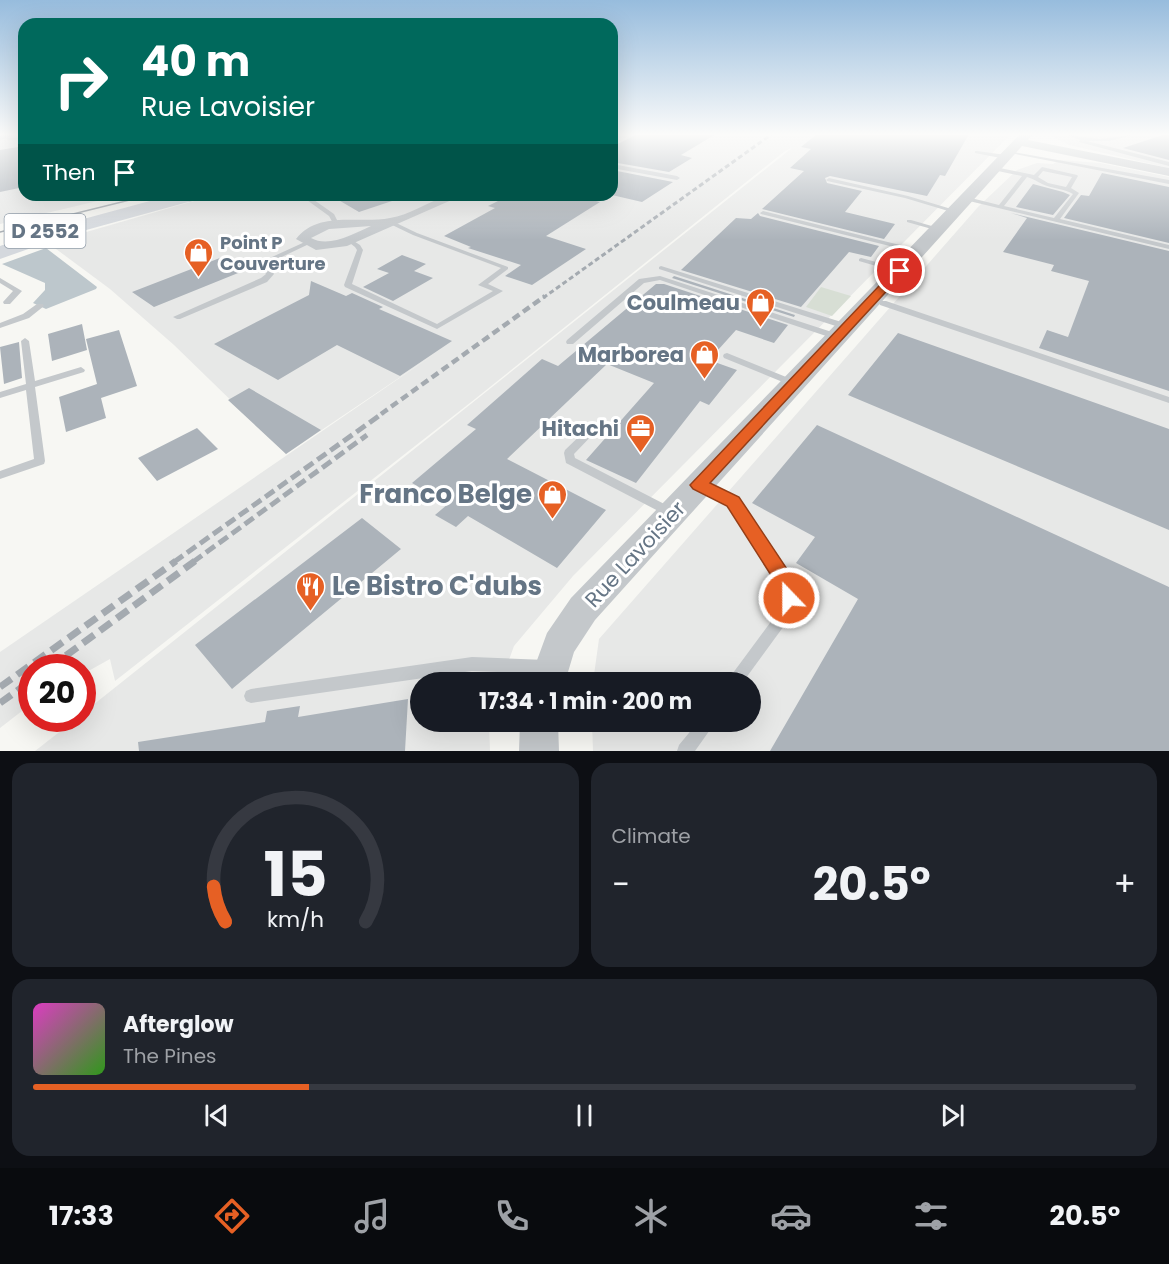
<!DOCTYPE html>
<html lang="en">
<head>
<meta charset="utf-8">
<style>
	body { margin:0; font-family:Poppins,sans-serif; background:#20242c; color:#f1f3f6; height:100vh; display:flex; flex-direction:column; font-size:22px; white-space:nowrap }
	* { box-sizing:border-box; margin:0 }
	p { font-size:20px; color:#9ea1a6 }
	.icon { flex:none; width:33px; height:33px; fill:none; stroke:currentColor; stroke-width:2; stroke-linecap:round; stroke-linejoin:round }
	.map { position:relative; height:751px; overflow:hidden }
	.sheet { display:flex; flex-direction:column; gap:12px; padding:12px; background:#0d0f14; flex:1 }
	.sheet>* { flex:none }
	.hud { position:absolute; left:18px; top:18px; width:600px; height:183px; border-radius:18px; box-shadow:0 6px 24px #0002; background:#00695c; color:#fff; overflow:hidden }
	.speed { position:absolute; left:18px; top:654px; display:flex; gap:12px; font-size:30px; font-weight:700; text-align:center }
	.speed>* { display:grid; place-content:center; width:78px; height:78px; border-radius:50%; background:#171b24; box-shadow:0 6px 24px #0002; line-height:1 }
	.speed .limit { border:9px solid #d22; background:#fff; color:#111 }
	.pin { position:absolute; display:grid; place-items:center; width:51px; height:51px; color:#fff; margin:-26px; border:3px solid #fff; border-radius:50%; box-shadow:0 2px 6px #0007 }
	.me { position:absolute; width:66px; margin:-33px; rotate:338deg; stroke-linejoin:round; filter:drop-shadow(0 0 4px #0008) }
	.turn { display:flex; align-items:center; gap:21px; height:126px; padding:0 24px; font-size:27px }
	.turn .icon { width:78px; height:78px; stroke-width:2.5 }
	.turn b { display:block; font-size:42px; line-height:51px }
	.then { display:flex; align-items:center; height:57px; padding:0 24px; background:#0003; gap:12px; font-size:22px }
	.big { font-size:45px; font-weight:700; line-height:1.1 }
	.sheet .widget { flex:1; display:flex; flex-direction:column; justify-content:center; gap:9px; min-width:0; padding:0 21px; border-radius:18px; background:#20242c }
	.sheet .dial { align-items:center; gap:0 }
	.dial svg { height:156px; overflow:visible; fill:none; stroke:#363941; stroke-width:7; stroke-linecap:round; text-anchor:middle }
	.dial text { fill:#f1f3f6; stroke:none }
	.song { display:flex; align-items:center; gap:18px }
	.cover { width:72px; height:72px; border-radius:9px; background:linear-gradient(135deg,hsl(310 70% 55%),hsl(110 70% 35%)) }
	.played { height:6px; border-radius:3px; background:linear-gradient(90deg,#e66024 25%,#363941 25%) }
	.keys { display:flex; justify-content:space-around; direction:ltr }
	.heat { display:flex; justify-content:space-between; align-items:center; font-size:33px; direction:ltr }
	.sheet .tiles { flex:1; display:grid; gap:12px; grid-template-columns:1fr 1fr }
	.widget:last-child { grid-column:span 2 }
	.trip { position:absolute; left:410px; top:672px; width:351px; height:60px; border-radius:30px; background:#171b24; box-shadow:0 6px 24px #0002; font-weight:700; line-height:60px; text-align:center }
	.dock { display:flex; height:96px; justify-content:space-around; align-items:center; background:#090b0e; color:#9ea1a6 }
	.dock .icon { width:42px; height:42px }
	.dock .current { color:#e66024 }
	.dock b { font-size:27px; color:#f1f3f6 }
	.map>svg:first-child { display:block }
</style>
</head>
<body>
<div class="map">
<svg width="1169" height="751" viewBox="0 0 1169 751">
	<rect width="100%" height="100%" fill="#f7f7f3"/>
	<!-- built -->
	<path fill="#e7e8e7" d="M619,134H1011L573,576L514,646L501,682H420V722H489L490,751H35L76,719L82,718L83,713L792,148L785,151L475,399L115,681L110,659L83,674L82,668H32L31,704L0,728V652L436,353L286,454L174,345L110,289L48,243L215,195H612V137Z
		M1048,134H1169V168L1069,145Z
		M24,135V195H123L0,224V139Z
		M1060,160L1100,163L1169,177V751H593L592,722H750V682H593L599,639L978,207L1017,170L1037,163L1053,164Z"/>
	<!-- green -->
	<path fill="#d7ded4" d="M821,287L851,296L832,316L806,307Z"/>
	<!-- water -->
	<path fill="#bdc7cc" d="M46,248L97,287L96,289L46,309L33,303L45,290V283L2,264Z"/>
	<!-- building -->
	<path fill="#acb3ba" d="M637,134H716L681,155L692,158L669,172L612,162V147Z
		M817,134H969L945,176L940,175L927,196L830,176L825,178L827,183L862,191L845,212L895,224L884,239L762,209L804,171L790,168L811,149L801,147Z
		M1169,134V160L1123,148L1166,134Z
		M24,146V187L0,192V150Z
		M612,170L673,182L642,202L612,195Z
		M1102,173L1169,187V243L1064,218L1081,195L1089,196Z
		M1033,184L1063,192L1070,195L1053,215L1016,207Z
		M330,195H401V198L359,212Z
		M510,195H572L600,202L546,236L586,249L532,285L505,276L521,265L468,248L471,247L444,236L495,208L488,206Z
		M758,213L760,216L879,246L871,257L849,252L801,307L681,270L736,218L751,219Z
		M1011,213L1169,251V391L1039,348L1047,330L1068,337L1089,281L1051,271L1054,265L1003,252L1027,218Z
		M402,255L426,264L414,271L433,278L393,301L363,287L389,273L377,269Z
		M225,256L248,269L154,307L132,292Z
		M674,276L795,315L794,317L672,278Z
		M311,281L346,296L352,293L383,307L379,309L452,341L400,376L337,345L278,380L214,344L309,295Z
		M656,284H664L788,325L774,343L736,330L709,360L737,370L709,405L700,401L636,483L586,460L654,383L607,364L507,459L606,510L557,568L468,516L456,527L435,515L448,504L412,483L476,429L467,425L542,359L558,366Z
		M82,324L87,350L52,361L48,334Z
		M119,330L137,386L101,398L106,418L66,432L59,397L97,384L86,339Z
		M898,333L1169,429V530L848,395Z
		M19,342L22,378L4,384L0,347Z
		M249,388L321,430L286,454L228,400Z
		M817,425L1169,587V751H770L858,599L796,563L815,537L752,503Z
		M197,428L218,449L157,481L138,458Z
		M362,518L401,549L232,689L195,645Z
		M408,699L405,751H139L138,742L265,722L267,711L300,706L298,717Z"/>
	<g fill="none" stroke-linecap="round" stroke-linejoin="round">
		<!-- service -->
		<path fill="#c4c8cb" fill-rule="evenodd" d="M1064,134L1100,139L1137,134L1109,141H1087L1169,162V166L1079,142L1080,140Z
			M6,136L9,138L24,137V139L8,140L4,137Z
			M977,151L1006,155L1009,157L1006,159L975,153V151Z
			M1008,151L1169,180V184L1010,153H1008Z
			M612,164L677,176L680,178L677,180L612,168Z
			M995,167L1034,175L1042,167L1077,175L1078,176L1071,188L1079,193L1060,219L1169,245V249L965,200L964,199L967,197L999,205L1022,176L993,170L992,169ZM1043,171L1072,177L1066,187L1048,183L1038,177ZM1027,177C1035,179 1040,184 1047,186C1056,189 1064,189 1073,194L1054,218L1004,206Z
			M829,178L908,196L958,211L955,213L905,198L827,181L826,180Z
			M202,195H212L189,202L186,200Z
			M300,195H307L334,214L339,224L338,225H334L329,216Z
			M763,211L920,250L921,251L918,253L761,214L760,213Z
			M907,220H911L942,229L939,231L907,222Z
			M388,221H392L417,233L508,267V269L488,284L503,291L437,329L345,287L344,285L357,250L355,247L346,240L349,238L360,245L363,250L352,284L437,324L493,291L478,285L501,268L413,235L388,223Z
			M307,241L310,243L309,244L267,264L274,274L267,282L180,319H177L173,317L261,278L266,274L260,263L261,262Z
			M861,258L903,269L904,271L900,273L859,261V259Z
			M661,266L851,325L852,327L848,329H845L659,269V267Z
			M660,276L841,335L842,337L841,339H835L660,280L644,283L573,344H567L566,342L567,340L639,279Z
			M0,278L22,291L10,304H4L3,302L13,291L0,283Z
			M880,301H886L1169,397V403L880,305L879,303Z
			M37,304H43L44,306L29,318L0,328V323L23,314Z
			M25,338L29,341L35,381L81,367L85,370L84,372L35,387L45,461L44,464L0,479V471L34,459L26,390L0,398V392L26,384L21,341Z
			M727,353L796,381L798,383L796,385H790L724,358L723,356L724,354Z
			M594,425L598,426L599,428L574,454L575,458L674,509L676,512L674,515L670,516L666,515L566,463L564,453L565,450L590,426Z
			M701,482L737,499L789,577L796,598L789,619L743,682H728L730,677L778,612L782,598L779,583L729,505L697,489L696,486L697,483Z
			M472,657L546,660L551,662L553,667L551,672L546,674L472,671L251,703L246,701L244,696L246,691L251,689Z
			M698,722H715L712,727L695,751H677L679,745Z"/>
		<!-- minor -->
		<path fill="#c4c8cb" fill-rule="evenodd" d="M0,134H23L0,140Z
			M447,195H463L347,246L316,250L296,239C318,210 359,224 390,218C409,215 429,202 447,195ZM371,226C353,234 329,248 311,238L329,229Z"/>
		<!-- tertiary -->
		<path fill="#c4c8cb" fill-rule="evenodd" d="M1020,134H1033L1028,140L1169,168V176L1022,146L595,620L574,652L565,682H529L547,633L571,598Z
			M520,722H558L559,751H519Z"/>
		<!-- primary -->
		<path fill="#d4d8dd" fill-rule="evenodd" d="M172,195H202L199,199L68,235L0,259V246L54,227Z"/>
		<!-- tram -->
		<path stroke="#a4aab0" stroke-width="1.5" d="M0,232L150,195"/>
		<!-- rail-far3 -->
		<path stroke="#a4aab0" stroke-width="3" stroke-dasharray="5 3" stroke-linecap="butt" d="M543,298L772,134"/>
		<!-- rail-far2 -->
		<path stroke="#a4aab0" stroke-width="4.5" stroke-dasharray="8 4.5" stroke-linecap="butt" d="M381,414L545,296"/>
		<!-- rail-far1 -->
		<path stroke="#a4aab0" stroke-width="5" stroke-dasharray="11 5" stroke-linecap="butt" d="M174,562L383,413
			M193,562L367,435"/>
		<!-- rail -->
		<path stroke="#a4aab0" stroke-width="7" stroke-dasharray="14 7" stroke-linecap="butt" d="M49,668L195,561
			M0,687L176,561
			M0,703L32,680"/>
	</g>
	<!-- sky -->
	<linearGradient id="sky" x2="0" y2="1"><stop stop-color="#97bcdd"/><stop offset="0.56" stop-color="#fbfbfa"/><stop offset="1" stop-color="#fbfbfa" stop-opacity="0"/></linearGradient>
	<rect width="1169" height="240" fill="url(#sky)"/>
	<!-- route -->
	<path fill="#e66024" stroke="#963e17" stroke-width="1.5" d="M896,268L905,271L710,483L739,497L791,575L799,598L796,604L789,606L782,604L776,583L727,506L693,489L690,485Z"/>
	<!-- icons -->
	<defs>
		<symbol id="shop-pin" viewBox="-11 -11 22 30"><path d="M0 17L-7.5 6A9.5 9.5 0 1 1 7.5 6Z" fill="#e66024" stroke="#fff"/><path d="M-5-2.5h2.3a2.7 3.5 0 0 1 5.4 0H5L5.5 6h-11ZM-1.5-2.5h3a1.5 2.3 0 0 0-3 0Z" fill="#fff"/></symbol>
		<symbol id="office-pin" viewBox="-11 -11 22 30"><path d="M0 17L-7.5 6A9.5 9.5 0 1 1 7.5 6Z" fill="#e66024" stroke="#fff"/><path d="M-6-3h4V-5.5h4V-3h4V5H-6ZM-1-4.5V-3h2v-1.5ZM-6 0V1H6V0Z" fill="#fff"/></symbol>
		<symbol id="restaurant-pin" viewBox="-11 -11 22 30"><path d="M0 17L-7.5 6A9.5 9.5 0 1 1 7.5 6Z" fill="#e66024" stroke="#fff"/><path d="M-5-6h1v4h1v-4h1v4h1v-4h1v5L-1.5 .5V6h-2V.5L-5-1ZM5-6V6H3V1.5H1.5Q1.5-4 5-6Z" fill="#fff"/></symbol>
	</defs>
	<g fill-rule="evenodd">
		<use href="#shop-pin" x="182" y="236" width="33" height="45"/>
		<use href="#shop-pin" x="744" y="286" width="33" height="45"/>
		<use href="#shop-pin" x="688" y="338" width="33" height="45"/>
		<use href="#office-pin" x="624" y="412" width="33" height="45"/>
		<use href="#shop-pin" x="536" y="478" width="33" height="45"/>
		<use href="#restaurant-pin" x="294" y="570" width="33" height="45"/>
	</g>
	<g text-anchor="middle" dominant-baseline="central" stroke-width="6" stroke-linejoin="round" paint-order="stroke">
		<!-- far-poi labels -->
		<g font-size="18" font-weight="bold" fill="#657585" stroke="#fff" text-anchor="start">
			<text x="220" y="242">Point P<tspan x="220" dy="21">Couverture</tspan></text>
		</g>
		<!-- shield labels -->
		<rect fill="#fff" stroke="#939eaa" stroke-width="1.5" x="4.5" y="214" width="81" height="34" rx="4.5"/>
		<g font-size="20" font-weight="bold" fill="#657585">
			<text x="45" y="231">D 2552</text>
		</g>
		<!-- poi labels -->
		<g font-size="21" font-weight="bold" fill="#657585" stroke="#fff" text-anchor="end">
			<text x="740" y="302">Coulmeau</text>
			<text x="684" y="354">Marborea</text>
			<text x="619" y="428">Hitachi</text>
		</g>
		<!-- street labels -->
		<g font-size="21" fill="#657585" stroke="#fff">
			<text transform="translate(635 554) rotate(-47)">Rue Lavoisier</text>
		</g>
		<!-- near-poi labels -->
		<g font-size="26" font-weight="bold" fill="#657585" stroke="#fff" text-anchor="end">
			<text x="532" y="494">Franco Belge</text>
			<text x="332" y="586" text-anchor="start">Le Bistro C'dubs</text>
		</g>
	</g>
</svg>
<div class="speed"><div class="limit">20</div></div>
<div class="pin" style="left:900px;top:271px;background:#d93025"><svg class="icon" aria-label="arrive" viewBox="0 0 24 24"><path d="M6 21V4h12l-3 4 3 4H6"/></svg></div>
<svg class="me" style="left:789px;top:598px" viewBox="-20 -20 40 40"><circle r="17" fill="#e66024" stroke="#fff" stroke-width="3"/><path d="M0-11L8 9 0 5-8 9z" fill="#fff"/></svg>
<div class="trip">17:34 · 1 min · 200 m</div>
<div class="hud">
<div class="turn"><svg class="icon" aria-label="right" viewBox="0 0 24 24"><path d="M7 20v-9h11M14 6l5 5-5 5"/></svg><div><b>40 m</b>Rue Lavoisier</div></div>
<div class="then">Then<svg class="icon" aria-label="arrive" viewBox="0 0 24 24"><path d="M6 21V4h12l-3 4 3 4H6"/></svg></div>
</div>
</div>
<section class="sheet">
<div class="tiles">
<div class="widget dial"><svg viewBox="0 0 100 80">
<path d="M14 69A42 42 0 1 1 86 69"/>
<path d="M14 69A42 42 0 0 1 8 51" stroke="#e66024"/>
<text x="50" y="56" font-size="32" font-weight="700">15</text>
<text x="50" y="72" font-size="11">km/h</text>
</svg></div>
<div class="widget"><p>Climate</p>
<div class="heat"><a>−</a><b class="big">20.5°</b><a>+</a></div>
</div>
<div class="widget">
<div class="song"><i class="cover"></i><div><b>Afterglow</b><p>The Pines</p></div></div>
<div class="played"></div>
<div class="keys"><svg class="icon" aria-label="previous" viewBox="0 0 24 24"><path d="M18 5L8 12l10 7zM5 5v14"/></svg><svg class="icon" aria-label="pause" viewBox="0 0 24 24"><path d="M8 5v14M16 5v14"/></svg><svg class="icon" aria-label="next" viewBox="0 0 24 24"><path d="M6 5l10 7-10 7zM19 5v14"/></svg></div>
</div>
</div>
</section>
<nav class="dock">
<b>17:33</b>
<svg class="icon current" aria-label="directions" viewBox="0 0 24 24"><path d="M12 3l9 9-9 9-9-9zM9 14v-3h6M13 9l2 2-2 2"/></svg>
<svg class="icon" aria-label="music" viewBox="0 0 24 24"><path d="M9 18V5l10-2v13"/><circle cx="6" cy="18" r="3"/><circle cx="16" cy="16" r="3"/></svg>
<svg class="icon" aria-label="phone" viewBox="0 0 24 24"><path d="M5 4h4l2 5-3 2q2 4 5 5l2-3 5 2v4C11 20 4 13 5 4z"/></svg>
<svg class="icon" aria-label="climate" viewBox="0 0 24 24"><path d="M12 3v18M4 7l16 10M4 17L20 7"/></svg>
<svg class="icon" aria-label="car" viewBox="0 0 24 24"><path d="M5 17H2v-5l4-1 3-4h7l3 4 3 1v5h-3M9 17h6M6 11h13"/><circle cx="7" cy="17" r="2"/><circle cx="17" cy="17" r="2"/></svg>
<svg class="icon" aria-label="filters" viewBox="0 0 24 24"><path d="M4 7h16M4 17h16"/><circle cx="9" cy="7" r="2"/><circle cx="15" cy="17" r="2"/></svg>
<b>20.5°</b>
</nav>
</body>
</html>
